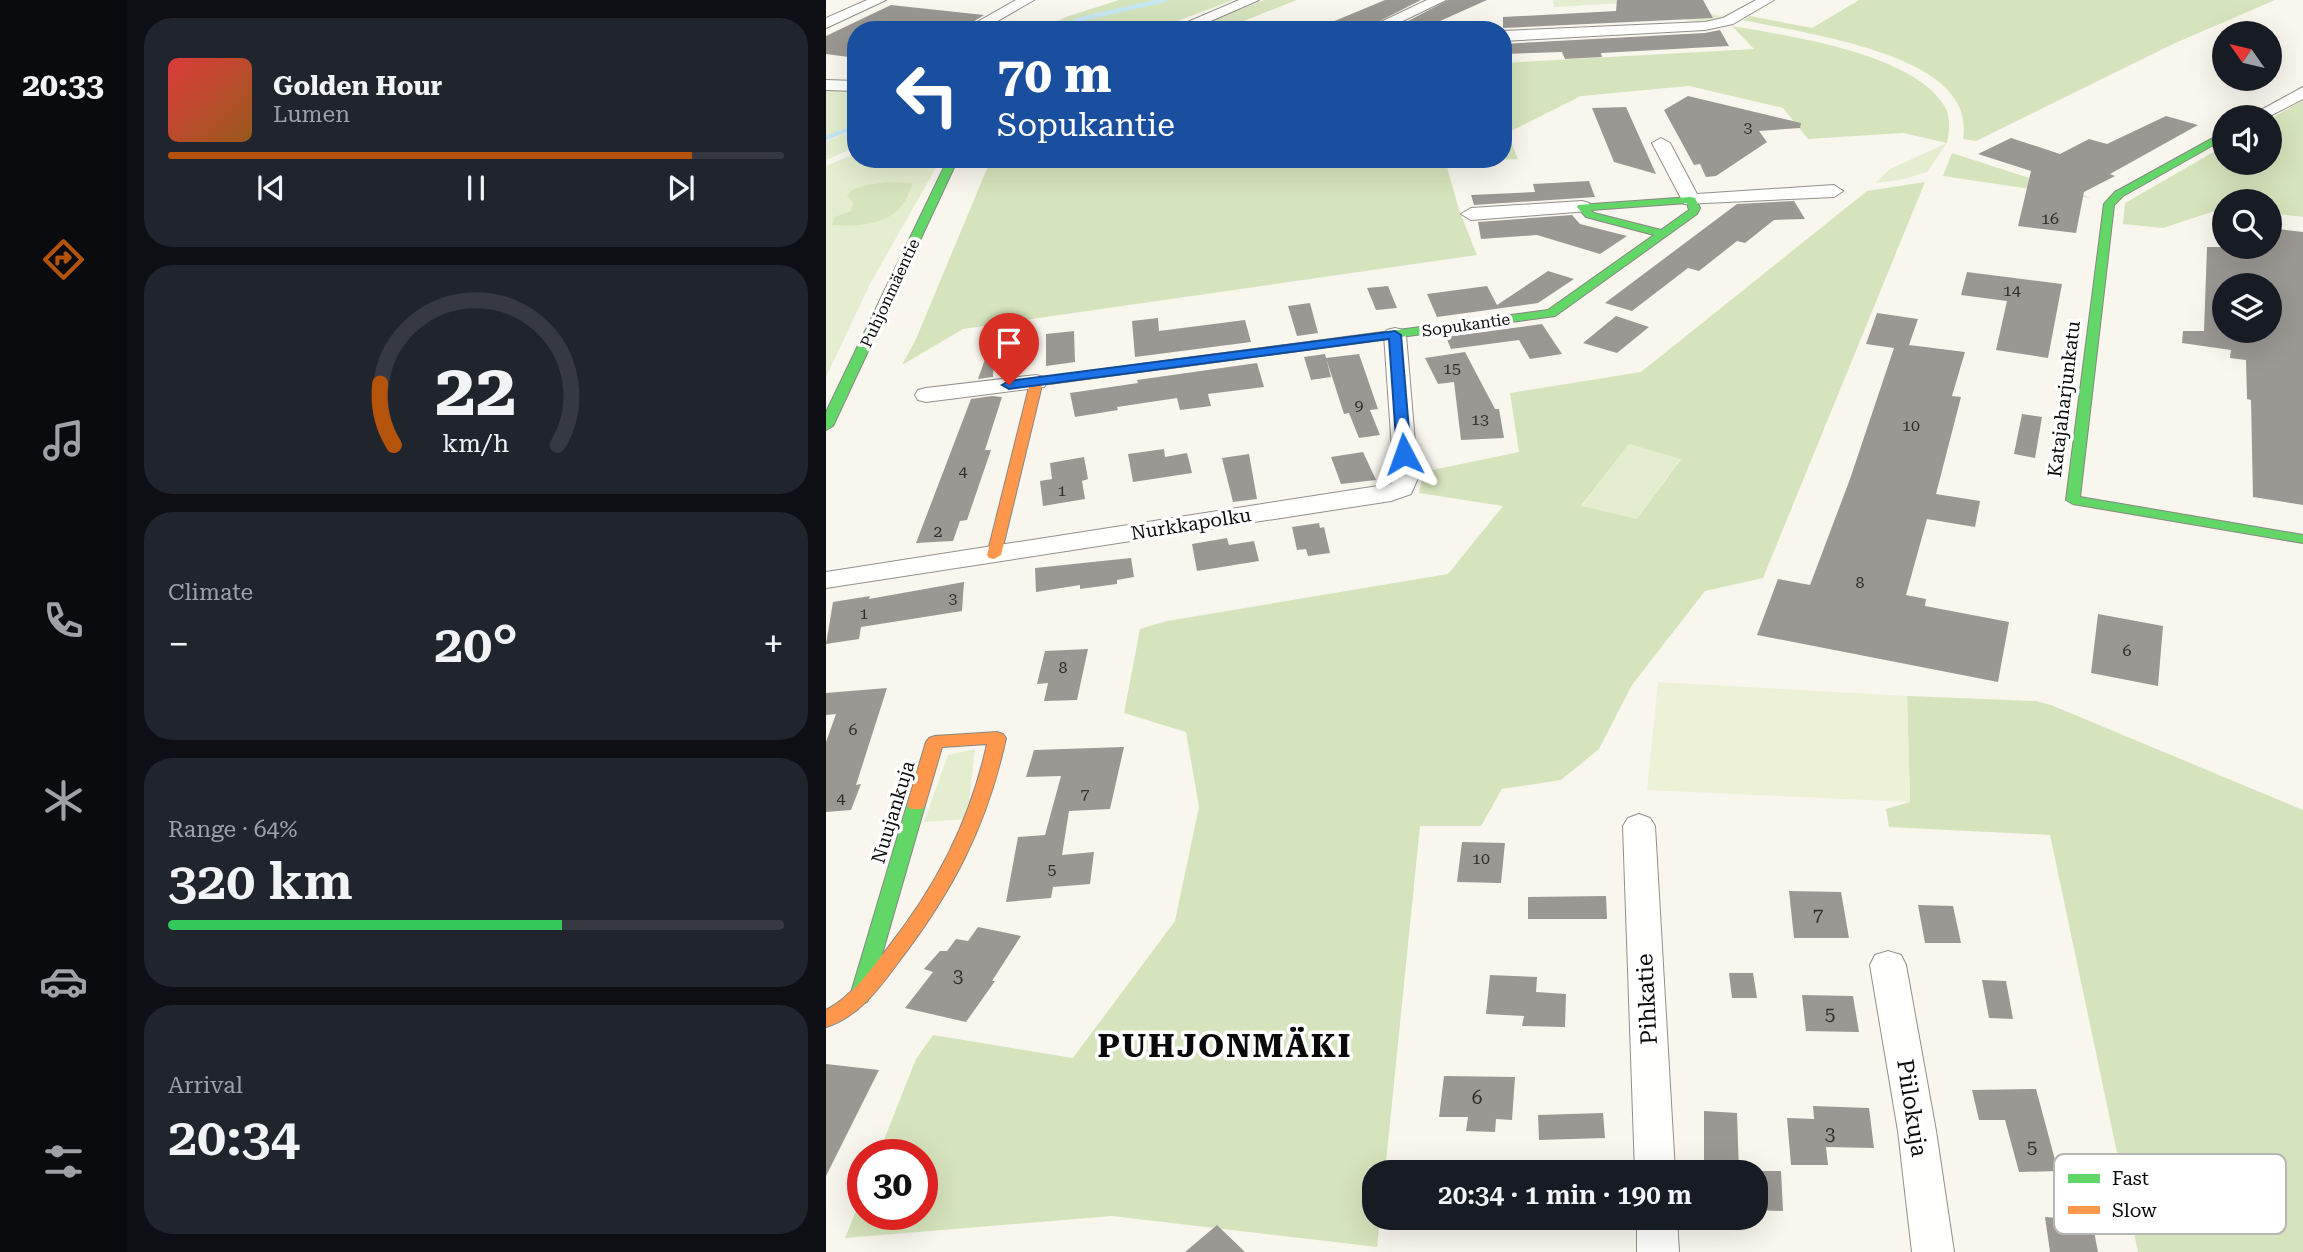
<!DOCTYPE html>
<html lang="en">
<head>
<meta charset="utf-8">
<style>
	body { margin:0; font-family:"Roboto Serif",serif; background:#20242c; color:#f1f3f6; height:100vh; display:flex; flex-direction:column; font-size:26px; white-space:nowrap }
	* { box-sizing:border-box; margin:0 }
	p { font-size:23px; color:#9ea1a6 }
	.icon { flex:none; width:38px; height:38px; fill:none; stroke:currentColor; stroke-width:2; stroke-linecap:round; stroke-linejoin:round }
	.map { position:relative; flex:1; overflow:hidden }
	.side { display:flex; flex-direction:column; gap:18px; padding:18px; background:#0d0f14; width:700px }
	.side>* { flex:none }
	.guide { position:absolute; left:21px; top:21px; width:665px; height:147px; border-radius:28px; box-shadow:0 7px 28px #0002; background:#1a4fa0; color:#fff; overflow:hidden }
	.needle { width:46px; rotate:304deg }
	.fabs { position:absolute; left:1386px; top:21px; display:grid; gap:14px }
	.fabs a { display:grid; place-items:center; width:70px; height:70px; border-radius:50%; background:#171b24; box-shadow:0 7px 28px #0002; font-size:35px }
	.speed { position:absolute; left:21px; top:1139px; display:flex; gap:14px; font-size:35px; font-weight:700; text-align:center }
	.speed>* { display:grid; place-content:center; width:91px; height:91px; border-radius:50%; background:#171b24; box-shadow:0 7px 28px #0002; line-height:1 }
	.speed .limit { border:10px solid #d22; background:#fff; color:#111 }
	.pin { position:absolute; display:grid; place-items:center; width:60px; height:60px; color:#fff; margin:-72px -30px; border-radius:50% 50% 50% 0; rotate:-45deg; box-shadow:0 0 7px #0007 }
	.pin .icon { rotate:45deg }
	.me { position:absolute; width:77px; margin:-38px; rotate:356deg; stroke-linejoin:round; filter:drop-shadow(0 0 5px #0008) }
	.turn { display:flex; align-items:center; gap:24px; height:147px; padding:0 35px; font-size:32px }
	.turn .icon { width:91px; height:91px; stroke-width:2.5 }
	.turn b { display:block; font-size:49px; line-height:60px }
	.big { font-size:52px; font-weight:600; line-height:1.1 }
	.side .card { flex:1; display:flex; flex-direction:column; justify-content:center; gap:10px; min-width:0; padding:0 24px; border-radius:28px; background:#20242c }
	.side .dial { align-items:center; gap:0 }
	.dial svg { height:182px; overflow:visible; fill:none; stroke:#363941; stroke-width:7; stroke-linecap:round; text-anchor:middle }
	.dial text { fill:#f1f3f6; stroke:none }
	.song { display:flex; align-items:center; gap:21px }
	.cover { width:84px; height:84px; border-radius:10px; background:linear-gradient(135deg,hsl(0 70% 55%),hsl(30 70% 35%)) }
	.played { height:7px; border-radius:4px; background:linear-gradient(90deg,#b45309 85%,#363941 85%) }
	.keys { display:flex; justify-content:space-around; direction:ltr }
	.heat { display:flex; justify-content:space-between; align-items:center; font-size:38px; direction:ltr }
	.charge { height:10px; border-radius:5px; background:linear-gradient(90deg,#34c759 64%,#363941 0) }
	.trip { position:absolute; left:536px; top:1160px; width:406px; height:70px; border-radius:28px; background:#171b24; box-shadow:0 7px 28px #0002; font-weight:600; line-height:70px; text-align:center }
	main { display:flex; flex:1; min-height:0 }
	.tabs { display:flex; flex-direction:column; width:126px; justify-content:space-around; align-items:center; background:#090b0e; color:#9ea1a6 }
	.tabs .icon { width:49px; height:49px }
	.tabs .current { color:#b45309 }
	.tabs b { font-size:32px; color:#f1f3f6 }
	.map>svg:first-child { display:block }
</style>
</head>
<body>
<main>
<nav class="tabs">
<b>20:33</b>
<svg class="icon current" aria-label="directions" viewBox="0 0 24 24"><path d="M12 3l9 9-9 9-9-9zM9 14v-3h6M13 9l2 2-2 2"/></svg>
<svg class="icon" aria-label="music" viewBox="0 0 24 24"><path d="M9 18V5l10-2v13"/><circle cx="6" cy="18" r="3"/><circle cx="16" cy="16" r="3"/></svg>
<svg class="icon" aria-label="phone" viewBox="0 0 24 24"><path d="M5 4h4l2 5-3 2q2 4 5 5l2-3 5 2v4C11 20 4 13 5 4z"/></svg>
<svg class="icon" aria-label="climate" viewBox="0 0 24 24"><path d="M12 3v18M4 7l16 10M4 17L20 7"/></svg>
<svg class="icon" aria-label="car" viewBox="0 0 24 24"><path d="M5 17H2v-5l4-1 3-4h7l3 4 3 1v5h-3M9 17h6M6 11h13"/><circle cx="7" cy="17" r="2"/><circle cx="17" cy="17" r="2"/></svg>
<svg class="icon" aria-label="filters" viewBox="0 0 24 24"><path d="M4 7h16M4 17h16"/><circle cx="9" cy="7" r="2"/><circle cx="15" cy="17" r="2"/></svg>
</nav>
<section class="side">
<div class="card">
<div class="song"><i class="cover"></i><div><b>Golden Hour</b><p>Lumen</p></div></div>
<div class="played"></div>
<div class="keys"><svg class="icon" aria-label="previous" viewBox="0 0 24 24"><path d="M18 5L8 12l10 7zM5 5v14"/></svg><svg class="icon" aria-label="pause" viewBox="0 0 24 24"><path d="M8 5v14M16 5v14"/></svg><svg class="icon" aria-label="next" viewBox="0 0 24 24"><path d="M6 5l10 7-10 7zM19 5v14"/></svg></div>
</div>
<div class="card dial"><svg viewBox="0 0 100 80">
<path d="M14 69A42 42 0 1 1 86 69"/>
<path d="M14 69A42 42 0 0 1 8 42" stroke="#b45309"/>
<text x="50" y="56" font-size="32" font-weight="700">22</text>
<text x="50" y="72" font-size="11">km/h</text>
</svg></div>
<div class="card"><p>Climate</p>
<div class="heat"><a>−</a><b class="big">20°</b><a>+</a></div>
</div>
<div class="card"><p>Range · 64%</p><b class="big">320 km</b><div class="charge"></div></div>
<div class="card"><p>Arrival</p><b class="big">20:34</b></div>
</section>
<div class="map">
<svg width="1477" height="1252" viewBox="0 0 1477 1252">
	<rect width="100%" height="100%" fill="#f9f6ee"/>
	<!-- green -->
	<path fill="#e4edcf" d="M727,0H838L834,3L900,17C862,34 845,6 811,4C784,2 756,6 728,7Z
		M0,89L30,91V125L0,136Z
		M30,130V147L0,160V141Z
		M1121,143L1101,172L1074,180L1049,183L1064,169Z
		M30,153V159H115L44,284L0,377V166Z
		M803,444L855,458L811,519L755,507Z
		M149,749L141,819L98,822L122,755Z"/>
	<!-- forest -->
	<path fill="#d6e4bd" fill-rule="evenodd" d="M293,0H407L328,30H214L240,17Z
		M438,0H471L395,30H360Z
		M1033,0H1449L1347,44L1150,141L1137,139C1139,125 1137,110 1128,98C1096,49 972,32 917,20L924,16L986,28Z
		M906,26C962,36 1088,53 1119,107C1125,117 1123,132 1121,143L1077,133L982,139L957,108L863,86L755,96L681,133L692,159L620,163L633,210L651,255L137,329L76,365L90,339L165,159H677V63L928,49Z
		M1477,100V217L1444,213V201H1398V208L1337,228L1297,224L1299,203L1398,146V163H1444V119Z
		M1126,153L1265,198L1117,176Z
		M61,182L86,183C77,224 41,227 6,225L9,217L25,211L27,202L21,196L26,190L41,185Z
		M1099,182L937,578L879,591L806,685L773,749L735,780L676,789L655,826H594L559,1172H548V1218H554L551,1247L286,1216L19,1238L37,1194V1214H96V1155H52L90,1059L107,1035L247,1058L349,921L373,807L360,732L298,713L314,629L341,621L622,574L677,506L593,493L597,472L693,452L684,393L815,372L1041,191ZM803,444L855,459L811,519L755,506Z
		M1081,696L1210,701L1225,705L1477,810V1252H1312L1224,835L1063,827L1060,809L1084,802Z"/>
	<!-- pitch -->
	<path fill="#edf1d8" d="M832,682L1081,696L1084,802L821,790Z"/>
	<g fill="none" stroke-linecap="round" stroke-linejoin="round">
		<!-- stream -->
		<path stroke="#c6e7f1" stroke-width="4.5" d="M231,30L255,19L339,0
			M0,138L30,127"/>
	</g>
	<!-- building -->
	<path fill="#9b9894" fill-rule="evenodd" d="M559,0H595L536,30H487Z
		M622,0H661L594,30H565Z
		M791,0H877L887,18L677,28V17L790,11Z
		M65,5L158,15L134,30H30V58L0,54V36Z
		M894,30L903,46L775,53L776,57L739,59L736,52L677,54V44L879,33Z
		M862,96L975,123L974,128L933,131L941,142L890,176L880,177L874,164L868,165L838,110Z
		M800,107L830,174L788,162L766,108Z
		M1340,116L1372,125L1284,174L1289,176L1258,192L1250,233L1192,226L1205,171L1152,154L1185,138L1234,154L1263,139L1281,144Z
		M763,181L769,197L648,205L645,195L709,192L707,184Z
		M968,201L979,219L948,220L919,243L911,241L873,271L862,268L806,311L779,303L911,204Z
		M746,215L754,224L801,236L774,254L711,235L655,239L652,222Z
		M1444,228L1477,232V505L1427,497L1425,400L1421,399L1420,360L1404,358L1405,350L1356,343L1357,331H1378L1381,247H1444ZM1398,285H1444V331H1398Z
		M722,271L748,279L712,303L611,317L601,294L661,286L671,305Z
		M1141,272L1236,284L1222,358L1170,350L1181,301L1135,295Z
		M562,286L571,308L550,310L541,288Z
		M484,303L492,333L471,336L462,306Z
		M1051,313L1092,319L1083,345L1139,352L1126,396L1135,397L1110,494L1154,501L1149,527L1101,519L1080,595L1100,599L1099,606L1183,622L1172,682L931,635L952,579L984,585L1024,479L1068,348L1040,344Z
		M790,316L823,327L791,353L757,343Z
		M332,318L333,331L419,320L425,342L309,357L306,321Z
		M716,324L736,354L704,359L693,340L625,349L620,337Z
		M248,331L249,362L220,366V334Z
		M163,348L168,349L167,377L152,379Z
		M639,352L669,409H673L678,438L635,440L628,382L612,384L599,358Z
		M499,354L505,377L485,380L478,357Z
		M533,354L552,409L544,410L554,435L533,438L523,413L518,414L500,358Z
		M431,363L438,387L382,394L385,406L354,410L351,398L291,407L292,410L249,417L244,393L312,383L311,380Z
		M166,396L176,397L159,450H165L141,520L134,521L127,541L90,543L145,399Z
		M1196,414L1216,417L1209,458L1188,454Z
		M338,449L339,457L361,453L366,473L307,482L302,454Z
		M537,452L550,480L515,484L505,457Z
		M423,454L431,499L407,502L396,458Z
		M258,457L262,479L256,481L259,499L217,506L214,481L226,479L224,463Z
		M493,523L494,528L498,527L504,553L482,556L480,549L471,550L466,527Z
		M401,538L403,545L428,541L433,561L371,571L366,544Z
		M305,558L308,577L291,580V584L254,589V585L210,592L209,568Z
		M138,582L136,611L35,627L33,639L0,644L7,602L44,596L43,599Z
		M1272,614L1337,626L1332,686L1265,673Z
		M262,649L251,700L218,701L222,683L211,684L219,651Z
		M61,688L30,785L35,784L25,810L0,812V742L10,714L0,715V693Z
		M298,747L284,809L243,811L236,855L268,852L264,884L227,887L225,898L180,902L192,837L219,835L235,776L200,777L208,750Z
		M636,842L679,843L675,883L631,882Z
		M963,891L1015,892L1023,938H968Z
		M780,896L781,919H702V897Z
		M1092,905L1127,906L1135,943H1099Z
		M152,927L195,936L166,981H169L140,1022L79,1008L107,972L98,969L114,951H121L130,939L142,941Z
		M903,973H927L931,998H906Z
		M664,975L711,977L710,992L740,994L739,1027L696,1026L698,1016L660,1014Z
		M1156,980L1180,981L1187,1019L1163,1018Z
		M976,995L1027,996L1033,1032L980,1031Z
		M0,1064L53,1070L0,1176Z
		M618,1076L689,1077L686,1120L670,1119L669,1132L640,1131L642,1117H613Z
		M1210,1089L1232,1171L1193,1172L1179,1120H1153L1146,1090Z
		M987,1106L1043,1108L1048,1148L1000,1147L1002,1165H965L961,1118L988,1119Z
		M878,1111L911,1113L913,1172H878Z
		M777,1113L779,1138L713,1140L712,1115Z
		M929,1171H955L957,1211L929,1210Z
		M1219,1217L1266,1221L1272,1252H1224Z
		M391,1225L419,1252H359Z"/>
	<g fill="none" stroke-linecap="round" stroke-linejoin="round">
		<defs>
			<path id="street" d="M41,0H60L0,28V18Z
				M190,0H208L156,30H137Z
				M413,0H433L364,30H343Z
				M601,0H620L558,30H538Z
				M930,0H948L907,24L879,30L677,41V31L879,22L897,18Z
				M0,80L30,81V91L0,90Z
				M1477,87V99L1442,117H1422Z
				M835,138L844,143L871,194L1008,185L1017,191L1008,197L858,204L826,143Z
				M756,201L763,203L765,207L763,211L645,220L635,214L645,208Z
				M569,328L577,330L580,335L592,478L585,494L565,501L0,588V572L565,484L568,478L558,335L561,330Z
				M210,375L218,377L221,382L218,387L100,402L92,400L89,395L92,390L100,388Z
				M813,814L824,818L829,826L849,1172H809L797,826L802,818Z
				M1062,951L1075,955L1080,965L1110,1131L1128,1252H1086L1072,1131L1044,965L1049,955Z
				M811,1218H851L853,1252H811Z"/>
			<path id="fast" d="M1398,132V139L1297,196L1288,205L1254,497L1477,535V543L1247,504L1240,500L1278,204L1289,192Z
				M122,159H132L7,426L0,430V412Z
				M865,197L869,198L874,208L871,214L729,316L338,369L332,365L338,361L722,310L828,235L760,217L751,207L752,205ZM861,203L863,210L835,230L768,213L765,210Z
				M90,799L96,801L99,805L44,996L41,1002L34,1004L27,1002L24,996L81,805L84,801Z"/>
			<path id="slow" d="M338,361L342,362V368L216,385L175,555L168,559L163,558L161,555L205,379Z
				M171,732L177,734L180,738C161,826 126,893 71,964C52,990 32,1017 0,1027V1010C26,996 43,972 60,950C110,887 144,822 161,744L116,747L99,805L96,809H84L81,805L100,742L103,738L109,736Z"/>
		</defs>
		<!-- street casing -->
		<use href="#street" stroke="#92908d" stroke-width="2"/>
		<!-- fast casing -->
		<use href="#fast" stroke="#888783" stroke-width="2"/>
		<!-- slow casing -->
		<use href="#slow" stroke="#888783" stroke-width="2"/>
		<!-- street -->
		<use href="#street" fill="#fefefc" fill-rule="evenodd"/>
		<!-- fast -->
		<use href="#fast" fill="#63d668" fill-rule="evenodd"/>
		<!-- slow -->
		<use href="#slow" fill="#ff974d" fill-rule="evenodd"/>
	</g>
	<!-- route -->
	<path fill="#1a73e8" stroke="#114b97" stroke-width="2" d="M569,331L575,335L585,454L578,458L571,454L563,339L183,389L176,385L183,381Z"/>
	<g text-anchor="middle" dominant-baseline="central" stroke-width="7" stroke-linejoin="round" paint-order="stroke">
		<!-- number labels -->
		<g font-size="16" fill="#2e2e2c">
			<text x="922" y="127">3</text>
			<text x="1224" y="218">16</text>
			<text x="1186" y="290">14</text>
			<text x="626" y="368">15</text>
			<text x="533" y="405">9</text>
			<text x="654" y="419">13</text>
			<text x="1085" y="425">10</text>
			<text x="137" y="471">4</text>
			<text x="236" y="490">1</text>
			<text x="112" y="531">2</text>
			<text x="1034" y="582">8</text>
			<text x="127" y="598">3</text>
			<text x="38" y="613">1</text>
			<text x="1301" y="650">6</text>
			<text x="237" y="667">8</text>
			<text x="27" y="729">6</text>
			<text x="259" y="793">7</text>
			<text x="15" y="798">4</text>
			<text x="655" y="858">10</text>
			<text x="226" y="869">5</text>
		</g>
		<!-- far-street labels -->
		<g font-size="16" fill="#0a0a0a" stroke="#fff">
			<text transform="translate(64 293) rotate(-65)">Puhjonmäentie</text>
			<text transform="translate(640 325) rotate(-8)">Sopukantie</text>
		</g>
		<!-- street labels -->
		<g font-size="19" fill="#0a0a0a" stroke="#fff">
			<text transform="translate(1238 399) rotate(-83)">Katajaharjunkatu</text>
			<text transform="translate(365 524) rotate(-9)">Nurkkapolku</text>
			<text transform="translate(67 812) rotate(-73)">Nuujankuja</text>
		</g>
		<!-- near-number labels -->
		<g font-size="19" fill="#2e2e2c">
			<text x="992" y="915">7</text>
			<text x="132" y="975">3</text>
			<text x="1004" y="1013">5</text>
			<text x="651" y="1097">6</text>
			<text x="1004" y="1133">3</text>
			<text x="1206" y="1146">5</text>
		</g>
		<!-- near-street labels -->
		<g font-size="23" fill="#0a0a0a" stroke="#fff">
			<text transform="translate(821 999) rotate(-93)">Pihkatie</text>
			<text transform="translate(1086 1108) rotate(81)">Piilokuja</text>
		</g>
		<!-- near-district labels -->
		<g font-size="32" font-weight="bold" letter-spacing="2" fill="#0a0a0a" stroke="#fff">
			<text x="399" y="1046">PUHJONMÄKI</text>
		</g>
	</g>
	<!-- legend -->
	<rect x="1228" y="1154" width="232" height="80" rx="10" fill="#fff" stroke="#b6b6b6" stroke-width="2"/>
	<rect x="1242" y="1174" width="32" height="9" fill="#63d668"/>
	<rect x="1242" y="1206" width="32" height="8" fill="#ff974d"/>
	<g font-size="19" fill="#0a0a0a">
		<text x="1286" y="1185">Fast</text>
		<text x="1286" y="1217">Slow</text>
	</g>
</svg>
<div class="fabs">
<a><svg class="needle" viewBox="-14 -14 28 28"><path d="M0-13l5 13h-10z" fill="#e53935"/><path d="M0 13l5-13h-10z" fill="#9ea1a6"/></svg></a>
<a><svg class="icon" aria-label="sound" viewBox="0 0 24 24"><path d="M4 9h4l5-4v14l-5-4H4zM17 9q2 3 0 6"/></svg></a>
<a><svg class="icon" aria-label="search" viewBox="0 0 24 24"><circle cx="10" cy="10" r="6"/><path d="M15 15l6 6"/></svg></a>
<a><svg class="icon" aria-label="layers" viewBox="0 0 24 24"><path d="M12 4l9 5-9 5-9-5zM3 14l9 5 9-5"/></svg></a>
</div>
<div class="speed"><div class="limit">30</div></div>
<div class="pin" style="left:183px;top:385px;background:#d93025"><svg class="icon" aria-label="arrive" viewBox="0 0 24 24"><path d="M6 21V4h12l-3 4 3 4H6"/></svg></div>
<svg class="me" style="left:578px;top:454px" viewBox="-20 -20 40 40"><path d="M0-17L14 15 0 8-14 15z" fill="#1a73e8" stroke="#fff" stroke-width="4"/></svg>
<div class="trip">20:34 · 1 min · 190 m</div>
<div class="guide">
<div class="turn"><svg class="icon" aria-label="left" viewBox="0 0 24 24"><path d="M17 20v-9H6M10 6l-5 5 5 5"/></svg><div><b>70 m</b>Sopukantie</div></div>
</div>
</div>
</main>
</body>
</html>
